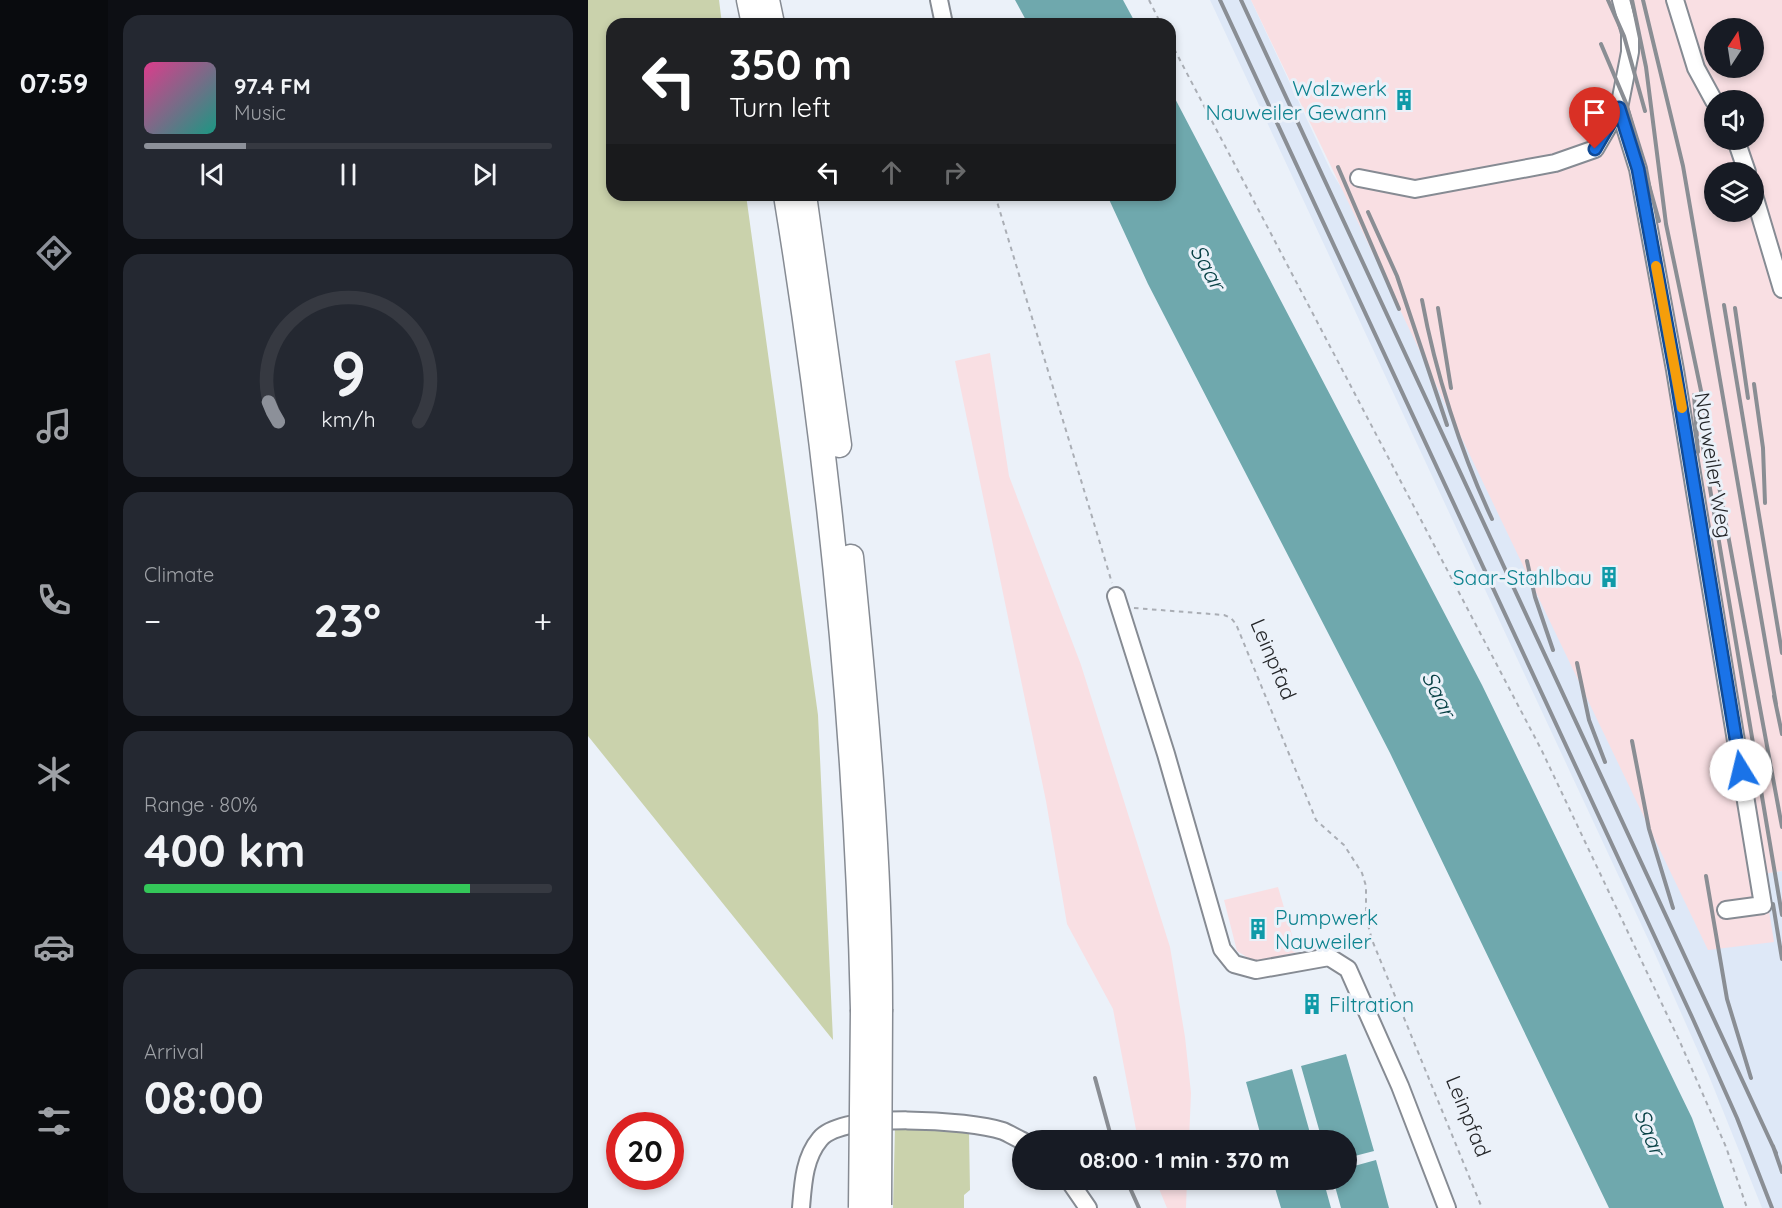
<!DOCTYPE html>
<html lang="en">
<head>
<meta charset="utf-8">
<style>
	body { margin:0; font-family:Quicksand,sans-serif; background:#242831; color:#f1f3f6; height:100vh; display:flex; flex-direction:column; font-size:22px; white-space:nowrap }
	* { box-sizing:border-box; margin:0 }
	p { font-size:20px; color:#9ea1a6 }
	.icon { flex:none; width:33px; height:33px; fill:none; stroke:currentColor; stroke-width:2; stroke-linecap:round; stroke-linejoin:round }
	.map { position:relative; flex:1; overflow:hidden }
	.details { display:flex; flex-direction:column; gap:15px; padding:15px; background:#0d0f14; width:480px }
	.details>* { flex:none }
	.hud { position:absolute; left:18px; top:18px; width:570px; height:183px; border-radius:18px; box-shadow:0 3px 9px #0003; background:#202124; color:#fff; overflow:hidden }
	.needle { width:39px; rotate:12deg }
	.controls { position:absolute; left:1116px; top:18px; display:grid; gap:12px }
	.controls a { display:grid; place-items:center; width:60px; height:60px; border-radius:50%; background:#171b24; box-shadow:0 3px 9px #0003; font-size:30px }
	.speed { position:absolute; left:18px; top:1112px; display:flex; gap:12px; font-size:30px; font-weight:700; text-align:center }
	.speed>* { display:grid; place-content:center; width:78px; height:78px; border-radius:50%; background:#171b24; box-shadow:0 3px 9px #0003; line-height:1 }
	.speed .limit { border:9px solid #d22; background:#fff; color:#111 }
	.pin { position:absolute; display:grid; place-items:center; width:51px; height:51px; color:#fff; margin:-62px -26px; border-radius:50% 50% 50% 0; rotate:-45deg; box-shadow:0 0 6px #0007 }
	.pin .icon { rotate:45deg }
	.me { position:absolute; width:66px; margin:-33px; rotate:351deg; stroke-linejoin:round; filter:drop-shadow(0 0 4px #0008) }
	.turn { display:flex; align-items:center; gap:21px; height:126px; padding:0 24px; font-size:27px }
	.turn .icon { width:78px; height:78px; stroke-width:2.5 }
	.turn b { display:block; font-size:42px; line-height:51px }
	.lanes { display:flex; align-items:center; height:57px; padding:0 24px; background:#0003; justify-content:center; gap:30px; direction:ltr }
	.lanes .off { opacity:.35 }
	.big { font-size:45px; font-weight:800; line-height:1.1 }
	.details .tile { flex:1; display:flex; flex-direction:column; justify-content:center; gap:9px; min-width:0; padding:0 21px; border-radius:18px; background:#242831 }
	.details .dial { align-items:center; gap:0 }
	.dial svg { height:156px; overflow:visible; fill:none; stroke:#363941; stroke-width:7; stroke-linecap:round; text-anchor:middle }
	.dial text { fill:#f1f3f6; stroke:none }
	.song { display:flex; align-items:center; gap:18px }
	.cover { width:72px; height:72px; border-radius:9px; background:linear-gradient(135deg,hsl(330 70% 55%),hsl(170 70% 35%)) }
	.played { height:6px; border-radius:3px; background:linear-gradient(90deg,#8c9099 25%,#363941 25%) }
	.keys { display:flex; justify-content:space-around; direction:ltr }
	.heat { display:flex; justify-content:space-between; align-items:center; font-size:33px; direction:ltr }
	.charge { height:9px; border-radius:4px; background:linear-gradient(90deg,#34c759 80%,#363941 0) }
	.trip { position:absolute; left:424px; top:1130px; width:345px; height:60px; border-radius:30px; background:#171b24; box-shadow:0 3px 9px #0003; font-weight:800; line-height:60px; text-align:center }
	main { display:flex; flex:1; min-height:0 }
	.tabs { display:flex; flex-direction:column; width:108px; justify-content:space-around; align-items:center; background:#090b0e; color:#9ea1a6 }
	.tabs .icon { width:42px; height:42px }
	.tabs .on { color:#8c9099 }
	.tabs b { font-size:27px; color:#f1f3f6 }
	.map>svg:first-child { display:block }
</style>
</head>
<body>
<main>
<nav class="tabs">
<b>07:59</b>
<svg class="icon on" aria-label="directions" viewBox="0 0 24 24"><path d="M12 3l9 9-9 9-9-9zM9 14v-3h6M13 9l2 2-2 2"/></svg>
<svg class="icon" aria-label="music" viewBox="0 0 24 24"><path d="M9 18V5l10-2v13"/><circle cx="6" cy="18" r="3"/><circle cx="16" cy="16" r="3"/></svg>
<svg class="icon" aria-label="phone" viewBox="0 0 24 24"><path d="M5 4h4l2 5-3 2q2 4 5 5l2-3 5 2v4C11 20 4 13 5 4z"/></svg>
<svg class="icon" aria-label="climate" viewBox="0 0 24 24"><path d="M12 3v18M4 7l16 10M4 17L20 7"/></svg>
<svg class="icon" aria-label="car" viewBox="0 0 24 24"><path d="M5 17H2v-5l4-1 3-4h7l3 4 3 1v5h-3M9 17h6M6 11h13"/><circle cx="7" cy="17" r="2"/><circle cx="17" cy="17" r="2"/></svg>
<svg class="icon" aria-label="filters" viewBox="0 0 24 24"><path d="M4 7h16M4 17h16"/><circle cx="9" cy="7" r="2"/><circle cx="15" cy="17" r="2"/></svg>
</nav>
<section class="details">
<div class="tile">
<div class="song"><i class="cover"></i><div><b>97.4 FM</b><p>Music</p></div></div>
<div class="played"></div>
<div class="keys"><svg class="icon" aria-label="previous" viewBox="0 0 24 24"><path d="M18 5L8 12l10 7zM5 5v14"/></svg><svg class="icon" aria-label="pause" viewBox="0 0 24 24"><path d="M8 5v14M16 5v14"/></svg><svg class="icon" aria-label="next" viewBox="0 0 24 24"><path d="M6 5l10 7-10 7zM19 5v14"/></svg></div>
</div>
<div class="tile dial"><svg viewBox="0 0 100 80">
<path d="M14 69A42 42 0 1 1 86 69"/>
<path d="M14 69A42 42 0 0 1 9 59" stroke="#8c9099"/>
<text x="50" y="56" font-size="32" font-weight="700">9</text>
<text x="50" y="72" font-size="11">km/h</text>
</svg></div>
<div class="tile"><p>Climate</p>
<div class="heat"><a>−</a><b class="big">23°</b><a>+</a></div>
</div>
<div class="tile"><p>Range · 80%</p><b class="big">400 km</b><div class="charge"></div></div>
<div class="tile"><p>Arrival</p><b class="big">08:00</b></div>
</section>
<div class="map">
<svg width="1194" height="1208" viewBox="0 0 1194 1208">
	<rect width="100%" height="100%" fill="#ebf1f9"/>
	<!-- built -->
	<path fill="#dee8f7" d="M622,0H663L743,171L1175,874L1194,871V1208H1174L1121,1076L1067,954Z"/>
	<!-- industrial -->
	<path fill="#f9dfe3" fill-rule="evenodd" d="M663,0H1194V871L1175,874L1186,942L1120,950ZM1126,28H1166V68H1126ZM1126,100H1166V140H1126ZM1126,172H1166V212H1126Z
		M402,353L421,476L493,665L582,947L597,1037L603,1093L601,1140H550L525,1009L479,924L458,801L367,361Z
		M690,887L709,952L667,962L649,951L636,900Z
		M567,1179H599L598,1208H579Z"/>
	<!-- green -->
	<path fill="#cad2ac" d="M0,0H131L134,24H24V195H158L230,715L245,1040L0,736Z
		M307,1127L381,1133L382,1190L376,1195V1208H305Z"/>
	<!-- water -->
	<path fill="#6fa8ad" d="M427,0H535L548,24H440Z
		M582,89L894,685L1104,1118L1136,1208H1021L802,753L560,284L519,195H582Z
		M758,1054L786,1151L759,1158V1140H734L713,1066Z
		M704,1069L724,1140H674L658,1082Z
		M788,1160L801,1208H753L745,1179H759V1168Z
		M718,1179H735L743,1208H693L687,1188Z"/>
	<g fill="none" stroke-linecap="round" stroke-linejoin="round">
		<defs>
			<path id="minor" d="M351,0L356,24
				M1033,0L1042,33V52L1031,108L1050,169L1087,370L1175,905L1138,910
				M1087,0L1108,68L1126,101
				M1148,140L1159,172
				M771,178L827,189L967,163L1007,149L1031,108
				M1166,195L1194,289
				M528,596L578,754L634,949L646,964L668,970L741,957L760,969L812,1086L859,1208
				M480,1179L500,1208
				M213,1208C215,1184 216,1158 232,1139C255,1111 381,1120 415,1131C422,1134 428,1138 435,1141"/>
			<path id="highway" d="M161,0L166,24
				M179,0L184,24
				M198,195C242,465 269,737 275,1010
				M216,195L251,445
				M263,557C278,707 292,858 292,1009"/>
		</defs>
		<!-- minor casing -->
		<use href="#minor" stroke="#868b93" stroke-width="20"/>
		<!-- highway casing -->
		<use href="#highway" stroke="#868b93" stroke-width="27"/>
		<!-- path -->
		<path stroke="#aaaeb5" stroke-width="2" stroke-dasharray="4.5 4.5" stroke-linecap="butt" d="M561,0L573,24
			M582,41L954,751L1092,1042L1138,1147L1159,1208
			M407,195L524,583
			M546,608L636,615L643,618L648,624L728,820L756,845L774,873L778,886V917L784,940L894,1208"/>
		<!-- minor -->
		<use href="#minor" stroke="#fff" stroke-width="16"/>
		<!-- highway -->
		<use href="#highway" stroke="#fff" stroke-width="24"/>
		<!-- rail -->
		<path stroke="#8a8e94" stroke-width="4" d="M632,0L1104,1017L1149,1118L1184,1208
			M653,0L1188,1153
			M1020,0L1036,36L1057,111
			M1044,0L1058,67L1078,224L1116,405L1194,827
			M1055,0L1095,166L1188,704
			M1013,44L1038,103L1071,221
			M750,167L811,309
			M780,212L809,276L859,425
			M834,300C847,371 873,453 904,519
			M1136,305L1194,653
			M850,308L863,388
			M1147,308L1160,398
			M1166,384L1175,448L1177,503
			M1106,395L1110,452
			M1114,441L1194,915
			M939,561L947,597L965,650
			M989,663L1001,720L1017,762
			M1186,696L1194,734
			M1044,741L1061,829L1085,908
			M1118,876L1139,999L1163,1078
			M1185,904L1194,959
			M507,1078L524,1140
			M1185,1146L1194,1172
			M538,1179L551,1208"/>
		<defs>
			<path id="highway-bridge" d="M291,1205L292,1009
				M273,1208L275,1010"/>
		</defs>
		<!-- highway-bridge casing -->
		<use href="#highway-bridge" stroke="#868b93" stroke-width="27" stroke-linecap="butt"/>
		<!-- highway-bridge -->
		<use href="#highway-bridge" stroke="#fff" stroke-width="24"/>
	</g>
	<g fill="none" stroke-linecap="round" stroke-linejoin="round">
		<defs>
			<path id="route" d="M1007,149L1031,108L1050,169L1054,191L1087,370L1153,770"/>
		</defs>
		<!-- route casing -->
		<use href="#route" stroke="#114b97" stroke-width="15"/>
		<!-- route -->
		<use href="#route" stroke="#1a73e8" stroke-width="10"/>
		<!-- slow -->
		<path stroke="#f59e0b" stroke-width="10" d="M1068,266L1094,408"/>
	</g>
	<!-- icons -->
	<defs>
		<symbol id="building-bare" viewBox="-9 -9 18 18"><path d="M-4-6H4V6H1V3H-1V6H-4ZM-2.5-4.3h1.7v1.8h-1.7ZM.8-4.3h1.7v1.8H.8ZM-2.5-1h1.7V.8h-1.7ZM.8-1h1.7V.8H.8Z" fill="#0f9aa8" stroke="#ebf1f9" stroke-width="2.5" paint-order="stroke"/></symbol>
	</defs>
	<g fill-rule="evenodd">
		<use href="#building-bare" x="801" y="85" width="30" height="30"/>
		<use href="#building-bare" x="1006" y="562" width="30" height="30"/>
		<use href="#building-bare" x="655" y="914" width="30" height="30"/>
		<use href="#building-bare" x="709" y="989" width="30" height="30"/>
	</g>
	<g text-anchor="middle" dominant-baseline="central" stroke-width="6" stroke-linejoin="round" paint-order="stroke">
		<!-- culture labels -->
		<g font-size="21" fill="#0d838f" stroke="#ebf1f9" text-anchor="end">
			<text x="799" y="88">Walzwerk<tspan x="799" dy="24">Nauweiler Gewann</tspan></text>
			<text x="1004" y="577">Saar-Stahlbau</text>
			<text x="687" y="917" text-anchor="start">Pumpwerk<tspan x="687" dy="24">Nauweiler</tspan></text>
			<text x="741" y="1004" text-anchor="start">Filtration</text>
		</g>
		<!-- street labels -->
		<g font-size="21" fill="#242629" stroke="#ebf1f9">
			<text transform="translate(1126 465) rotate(81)">Nauweiler Weg</text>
			<text transform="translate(686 659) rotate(67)">Leinpfad</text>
			<text transform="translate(881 1116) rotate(68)">Leinpfad</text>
		</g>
		<!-- water labels -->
		<g font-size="22" font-style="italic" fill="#074044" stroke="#ebf1f9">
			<text transform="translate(620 267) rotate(61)">Saar</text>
			<text transform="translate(851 694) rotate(64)">Saar</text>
			<text transform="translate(1062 1132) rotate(68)">Saar</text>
		</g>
	</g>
</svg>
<div class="controls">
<a><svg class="needle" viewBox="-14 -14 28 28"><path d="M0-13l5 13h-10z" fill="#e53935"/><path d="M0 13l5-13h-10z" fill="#9ea1a6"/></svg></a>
<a><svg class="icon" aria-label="sound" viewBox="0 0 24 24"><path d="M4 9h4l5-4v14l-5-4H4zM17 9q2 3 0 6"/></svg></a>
<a><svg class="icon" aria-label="layers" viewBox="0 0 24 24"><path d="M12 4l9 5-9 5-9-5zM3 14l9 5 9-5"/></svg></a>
</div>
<div class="speed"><div class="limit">20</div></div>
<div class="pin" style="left:1007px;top:149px;background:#d93025"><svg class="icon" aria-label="arrive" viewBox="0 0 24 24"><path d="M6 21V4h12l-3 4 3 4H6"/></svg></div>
<svg class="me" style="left:1153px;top:770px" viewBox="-20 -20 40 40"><circle r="19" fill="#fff"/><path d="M0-13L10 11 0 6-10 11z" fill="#1a73e8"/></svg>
<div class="trip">08:00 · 1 min · 370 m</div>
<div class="hud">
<div class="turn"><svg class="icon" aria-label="left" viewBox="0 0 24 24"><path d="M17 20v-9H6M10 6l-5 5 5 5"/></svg><div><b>350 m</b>Turn left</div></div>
<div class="lanes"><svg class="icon" aria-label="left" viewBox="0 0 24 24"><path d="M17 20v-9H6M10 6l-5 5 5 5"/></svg><svg class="icon off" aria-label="ahead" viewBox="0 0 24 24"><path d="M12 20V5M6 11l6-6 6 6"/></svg><svg class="icon off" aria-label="right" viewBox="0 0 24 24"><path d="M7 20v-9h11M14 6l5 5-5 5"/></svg></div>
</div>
</div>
</main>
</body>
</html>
